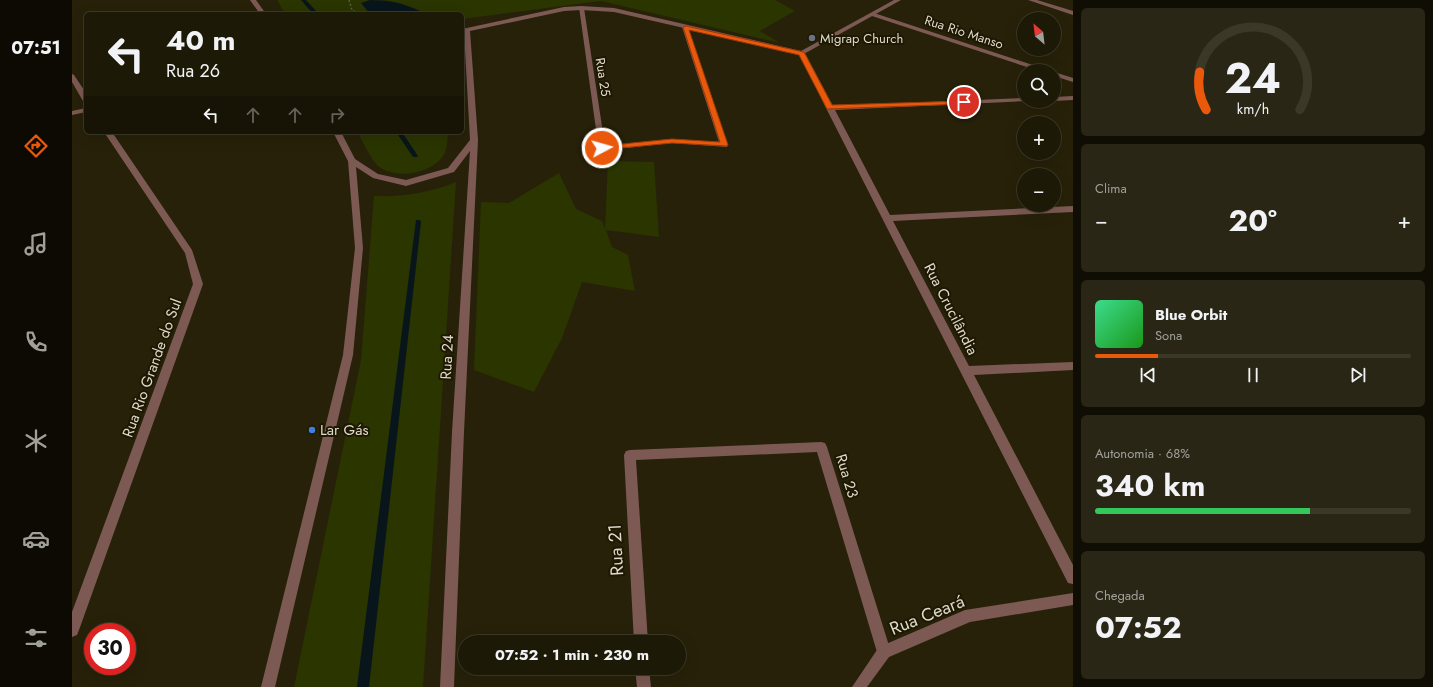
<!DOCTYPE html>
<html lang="pt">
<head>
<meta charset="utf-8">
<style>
	body { margin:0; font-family:Jost,sans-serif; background:#2a2615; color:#f1f3f6; height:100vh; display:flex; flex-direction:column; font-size:15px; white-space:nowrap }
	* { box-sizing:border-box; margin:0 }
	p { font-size:13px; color:#a0a09b }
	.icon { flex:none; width:22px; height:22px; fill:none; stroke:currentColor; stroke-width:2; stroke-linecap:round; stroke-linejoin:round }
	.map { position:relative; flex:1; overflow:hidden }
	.sheet { display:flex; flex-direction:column; gap:8px; padding:8px; background:#100e04; width:360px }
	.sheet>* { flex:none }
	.top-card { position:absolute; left:12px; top:12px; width:380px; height:122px; border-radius:6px; box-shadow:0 4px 16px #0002,0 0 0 1px #3b3828; background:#1d1907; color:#f1f3f6; overflow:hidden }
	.needle { width:26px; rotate:332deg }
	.fabs { position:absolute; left:945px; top:12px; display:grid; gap:8px }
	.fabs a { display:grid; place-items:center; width:44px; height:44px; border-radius:50%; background:#1d1907; box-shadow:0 4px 16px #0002,0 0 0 1px #3b3828; font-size:20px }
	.speed { position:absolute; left:12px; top:623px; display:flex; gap:8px; font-size:20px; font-weight:700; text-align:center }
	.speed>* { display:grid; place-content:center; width:52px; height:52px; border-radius:50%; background:#1d1907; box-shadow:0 4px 16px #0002,0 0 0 1px #3b3828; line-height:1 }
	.speed .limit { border:6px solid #d22; background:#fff; color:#111 }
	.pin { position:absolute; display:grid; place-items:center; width:34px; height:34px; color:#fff; margin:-17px; border:2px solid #fff; border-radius:50%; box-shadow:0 1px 4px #0007 }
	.me { position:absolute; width:44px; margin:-22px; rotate:84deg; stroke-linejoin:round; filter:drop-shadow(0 0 3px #0008) }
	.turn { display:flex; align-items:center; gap:14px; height:84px; padding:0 16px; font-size:18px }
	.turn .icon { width:52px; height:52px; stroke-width:2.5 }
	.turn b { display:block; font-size:28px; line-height:34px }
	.lanes { display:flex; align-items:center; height:38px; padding:0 16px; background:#0003; justify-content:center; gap:20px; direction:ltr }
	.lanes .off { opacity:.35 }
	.big { font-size:30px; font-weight:700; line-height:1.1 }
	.sheet .widget { flex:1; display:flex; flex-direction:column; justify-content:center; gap:6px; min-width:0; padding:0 14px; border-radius:6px; background:#2a2615 }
	.sheet .dial { align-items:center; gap:0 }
	.dial svg { height:104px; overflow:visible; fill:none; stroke:#3b3828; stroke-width:7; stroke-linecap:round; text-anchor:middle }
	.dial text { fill:#f1f3f6; stroke:none }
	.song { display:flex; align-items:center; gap:12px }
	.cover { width:48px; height:48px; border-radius:6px; background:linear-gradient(135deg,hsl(150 70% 55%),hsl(120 70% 35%)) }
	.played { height:4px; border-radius:2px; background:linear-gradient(90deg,#ea580c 20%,#3b3828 20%) }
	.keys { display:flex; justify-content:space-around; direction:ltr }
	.heat { display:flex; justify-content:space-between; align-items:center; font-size:22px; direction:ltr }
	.charge { height:6px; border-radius:3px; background:linear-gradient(90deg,#34c759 68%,#3b3828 0) }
	.trip { position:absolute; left:386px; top:635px; width:228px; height:40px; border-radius:20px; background:#1d1907; box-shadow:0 4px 16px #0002,0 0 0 1px #3b3828; font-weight:700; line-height:40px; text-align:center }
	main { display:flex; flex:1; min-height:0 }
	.tab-bar { display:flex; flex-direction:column; width:72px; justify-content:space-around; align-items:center; background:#0c0a03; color:#a0a09b }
	.tab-bar .icon { width:28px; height:28px }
	.tab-bar .current { color:#ea580c }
	.tab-bar b { font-size:18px; color:#f1f3f6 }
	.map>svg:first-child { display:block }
</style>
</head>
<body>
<main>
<nav class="tab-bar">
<b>07:51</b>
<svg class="icon current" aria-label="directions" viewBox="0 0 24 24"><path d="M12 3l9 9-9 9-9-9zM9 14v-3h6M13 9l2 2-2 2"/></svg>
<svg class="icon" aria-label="music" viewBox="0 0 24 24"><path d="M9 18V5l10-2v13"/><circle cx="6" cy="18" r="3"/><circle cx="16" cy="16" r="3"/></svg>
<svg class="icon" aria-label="phone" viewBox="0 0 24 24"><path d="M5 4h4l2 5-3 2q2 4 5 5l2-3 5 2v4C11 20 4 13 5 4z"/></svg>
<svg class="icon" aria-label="climate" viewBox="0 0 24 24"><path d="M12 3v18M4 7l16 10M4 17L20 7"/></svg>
<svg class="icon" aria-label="car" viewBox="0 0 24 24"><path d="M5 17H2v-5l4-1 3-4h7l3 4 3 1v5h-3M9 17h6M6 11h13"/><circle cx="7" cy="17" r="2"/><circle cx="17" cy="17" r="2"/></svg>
<svg class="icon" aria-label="filters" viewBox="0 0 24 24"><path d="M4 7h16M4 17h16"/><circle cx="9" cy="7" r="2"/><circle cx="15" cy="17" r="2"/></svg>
</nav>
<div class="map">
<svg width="1001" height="687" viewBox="0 0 1001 687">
	<rect width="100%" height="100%" fill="#272109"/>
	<!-- green -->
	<path fill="#2b3500" d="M205,0H703L723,11L688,31L708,43L529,1L390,19V14H213Z
		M285,132H376C375,140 376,149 371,156C359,174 323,180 306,166C299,160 291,141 285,132Z
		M536,161L582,162L587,237L534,230L540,247L556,255L563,291L510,282L490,338L462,392L402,370L409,202L437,203L487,173L504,209L530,221L533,229Z
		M384,182L351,687H222L289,360L302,196C331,197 357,193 384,182Z"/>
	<!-- water -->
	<path fill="#08161b" d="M298,0C317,0 331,3 348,11L298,14L289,3Z"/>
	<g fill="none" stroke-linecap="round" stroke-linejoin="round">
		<!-- stream -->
		<path fill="#08161b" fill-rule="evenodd" d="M229,0H234L245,12V14H241Z
			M324,132H330L346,156L345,157H341Z
			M344,220H348L349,222L297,687H285Z"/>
		<!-- path -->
		<path stroke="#605a45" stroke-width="1.5" stroke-dasharray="2 2" stroke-linecap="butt" d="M277,0L280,10L288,14"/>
		<!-- minor -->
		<path fill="#7d5953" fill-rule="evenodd" d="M956,0H965L1001,11V15Z
			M507,7L512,8L533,146L600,139L647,142L610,27L613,25L616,27L656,145L655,147L600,143L527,151Z
			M802,13L976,70L977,71H967L800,16V14Z
			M730,51L733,53L761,106L952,98V101H955L763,110L818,215L1001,206V212L821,221L897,366L1001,362V370L902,375L1001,565V584L996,583L754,108L727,53Z
			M982,72L1001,78V82L982,76Z
			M0,74L2,75L14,93V101H11L0,82Z
			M1001,96V100L982,101H981L982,97Z
			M32,132H40L120,250L131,284L7,630L5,635L0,637V612L121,284L113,253Z
			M749,442L753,443L755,447L819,652L817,657L812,659L807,657L805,652L745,452L564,460L576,642H562L552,455L554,451L558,450Z
			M563,668H577L579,687H565Z"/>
		<!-- tertiary -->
		<path fill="#7d5953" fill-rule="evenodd" d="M178,0H184L194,14H188Z
			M822,0H829L730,55L542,12L509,10L492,11L398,31L406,140L392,432L382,687H368L380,432L398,151L382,172L334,186L301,178L284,167L291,248L281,355L203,687H189L271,355L283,248L276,161L261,132H269L283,159L306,174L334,180L376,168L398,140L392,32L390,33V29L492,7L509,6L542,8L729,51Z
			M14,108V112L0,115V111Z
			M1001,593V605L898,622L817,657L795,687H780L807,647L893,610Z"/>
	</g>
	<!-- route -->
	<path fill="#ea580c" stroke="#983908" d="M614,26L732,52L760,105L892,101L895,102L892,104L755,109L727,55L617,30L656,145L655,146L600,143L528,150V147L530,146L600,139L648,142L611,27Z"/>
	<!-- markers -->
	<circle fill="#6b7280" stroke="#1e1802" stroke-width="1.5" cx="740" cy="38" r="4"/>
	<circle fill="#3f7fe0" stroke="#1e1802" stroke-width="1.5" cx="240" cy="430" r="4"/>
	<g text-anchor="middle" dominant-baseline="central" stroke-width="4" stroke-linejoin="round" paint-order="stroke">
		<!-- far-street labels -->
		<g font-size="13" fill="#dedacc" stroke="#1e1802">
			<text transform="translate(892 32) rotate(18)">Rua Rio Manso</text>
			<text transform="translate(531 77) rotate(81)">Rua 25</text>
		</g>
		<!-- far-poi labels -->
		<g font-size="13" fill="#dedacc" stroke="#1e1802" text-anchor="start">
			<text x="748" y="38">Migrap Church</text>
		</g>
		<!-- street labels -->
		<g font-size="15" fill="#dedacc" stroke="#1e1802">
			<text transform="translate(879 309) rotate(63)">Rua Crucilândia</text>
			<text transform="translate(375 357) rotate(-87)">Rua 24</text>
			<text transform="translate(80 368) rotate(-70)">Rua Rio Grande do Sul</text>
			<text transform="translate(775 476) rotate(73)">Rua 23</text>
		</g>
		<!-- poi labels -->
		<g font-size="15" fill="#dedacc" stroke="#1e1802" text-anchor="start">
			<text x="248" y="430">Lar Gás</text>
		</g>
		<!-- near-street labels -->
		<g font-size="18" fill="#dedacc" stroke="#1e1802">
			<text transform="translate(544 550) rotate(-93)">Rua 21</text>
			<text transform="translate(855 615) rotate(-22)">Rua Ceará</text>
		</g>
	</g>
</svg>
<div class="fabs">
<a><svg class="needle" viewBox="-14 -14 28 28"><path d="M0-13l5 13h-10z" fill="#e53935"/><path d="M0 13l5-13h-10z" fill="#a0a09b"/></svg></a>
<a><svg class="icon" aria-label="search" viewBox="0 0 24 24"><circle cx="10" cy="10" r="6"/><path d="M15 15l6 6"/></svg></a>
<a>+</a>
<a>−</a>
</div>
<div class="speed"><div class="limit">30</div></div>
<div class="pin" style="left:892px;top:102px;background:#d93025"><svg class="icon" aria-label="arrive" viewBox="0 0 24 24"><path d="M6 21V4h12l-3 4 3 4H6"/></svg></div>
<svg class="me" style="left:530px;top:148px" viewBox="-20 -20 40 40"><circle r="17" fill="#ea580c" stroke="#fff" stroke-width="3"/><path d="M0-11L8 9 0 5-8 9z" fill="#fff"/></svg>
<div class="trip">07:52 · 1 min · 230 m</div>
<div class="top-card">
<div class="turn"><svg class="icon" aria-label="left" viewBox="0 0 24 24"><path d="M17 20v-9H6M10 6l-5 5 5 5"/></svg><div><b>40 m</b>Rua 26</div></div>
<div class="lanes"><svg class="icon" aria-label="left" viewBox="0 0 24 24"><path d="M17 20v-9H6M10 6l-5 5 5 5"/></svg><svg class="icon off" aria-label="ahead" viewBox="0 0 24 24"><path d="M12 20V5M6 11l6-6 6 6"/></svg><svg class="icon off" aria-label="ahead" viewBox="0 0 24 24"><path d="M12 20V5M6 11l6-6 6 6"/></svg><svg class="icon off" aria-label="right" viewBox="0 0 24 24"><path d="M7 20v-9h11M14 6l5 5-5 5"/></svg></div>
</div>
</div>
<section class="sheet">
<div class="widget dial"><svg viewBox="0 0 100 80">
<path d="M14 69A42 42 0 1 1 86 69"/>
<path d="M14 69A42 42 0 0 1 9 40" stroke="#ea580c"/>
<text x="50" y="56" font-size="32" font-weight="700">24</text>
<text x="50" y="72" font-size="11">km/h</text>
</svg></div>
<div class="widget"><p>Clima</p>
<div class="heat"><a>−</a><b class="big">20°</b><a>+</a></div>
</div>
<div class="widget">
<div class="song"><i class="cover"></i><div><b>Blue Orbit</b><p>Sona</p></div></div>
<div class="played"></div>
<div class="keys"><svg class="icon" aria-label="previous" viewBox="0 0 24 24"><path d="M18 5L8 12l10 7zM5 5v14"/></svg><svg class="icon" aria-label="pause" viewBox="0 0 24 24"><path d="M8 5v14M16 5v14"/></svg><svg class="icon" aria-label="next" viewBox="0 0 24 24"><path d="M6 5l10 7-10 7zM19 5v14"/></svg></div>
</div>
<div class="widget"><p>Autonomia · 68%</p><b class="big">340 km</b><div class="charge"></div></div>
<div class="widget"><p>Chegada</p><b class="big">07:52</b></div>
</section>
</main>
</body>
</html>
